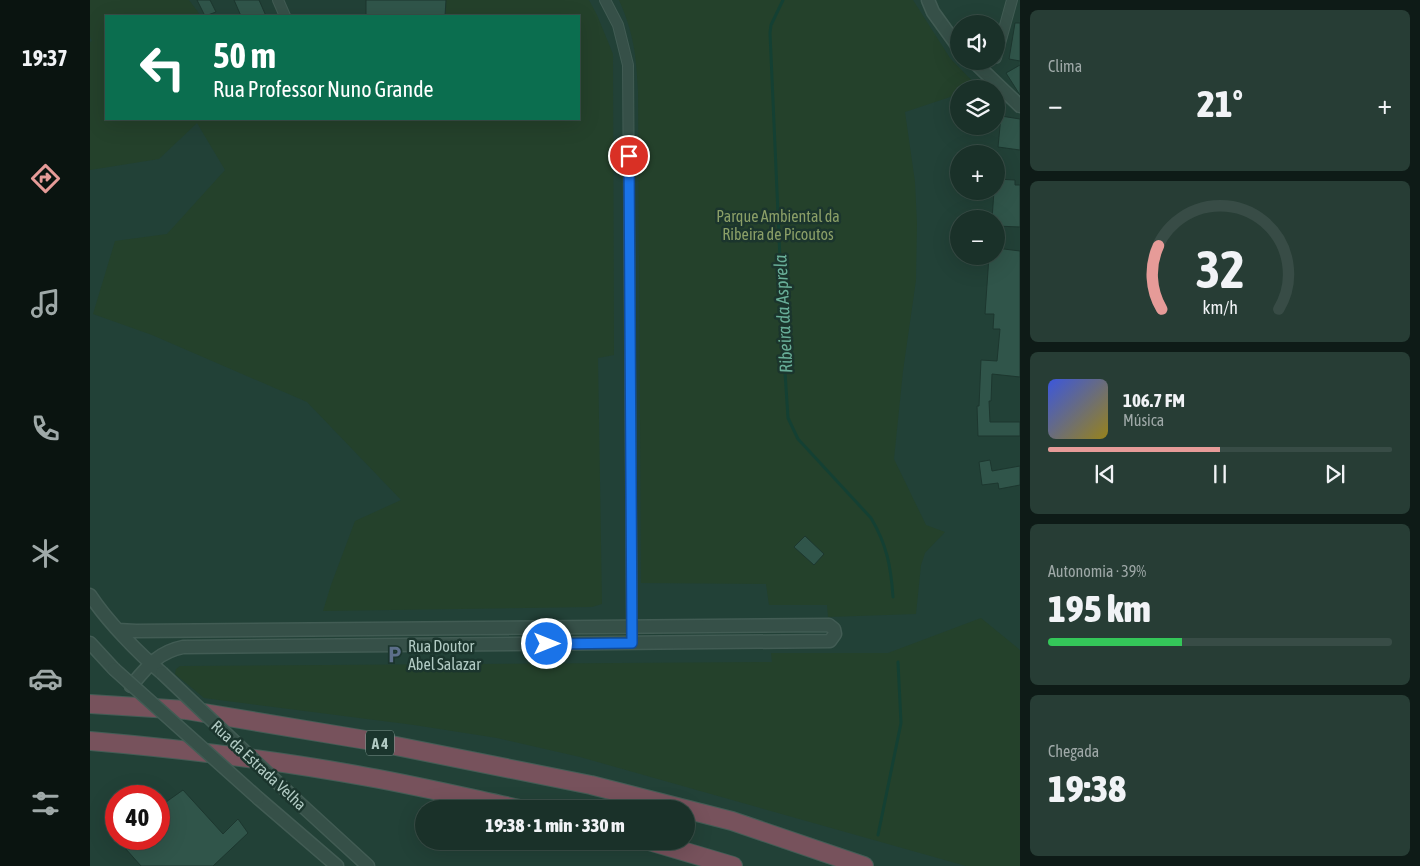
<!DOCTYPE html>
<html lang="pt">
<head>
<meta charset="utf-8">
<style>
	body { margin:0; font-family:"Asap Condensed",sans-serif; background:#273d35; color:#f1f3f6; height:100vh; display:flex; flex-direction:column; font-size:19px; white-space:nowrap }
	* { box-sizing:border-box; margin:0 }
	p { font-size:16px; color:#9fa9a8 }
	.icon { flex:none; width:28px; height:28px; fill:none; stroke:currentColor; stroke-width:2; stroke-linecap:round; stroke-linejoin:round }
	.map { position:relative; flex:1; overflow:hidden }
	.details { display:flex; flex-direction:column; gap:10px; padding:10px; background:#0e1b17; width:400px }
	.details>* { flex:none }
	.guide { position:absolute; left:15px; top:15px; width:475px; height:105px; border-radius:0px; box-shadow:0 5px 20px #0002,0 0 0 1px #384c46; background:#0b6e4f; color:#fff; overflow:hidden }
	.controls { position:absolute; left:860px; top:15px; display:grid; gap:10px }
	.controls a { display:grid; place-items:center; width:55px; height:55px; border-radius:50%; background:#1a3129; box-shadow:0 5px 20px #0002,0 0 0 1px #384c46; font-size:25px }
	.speed { position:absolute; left:15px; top:785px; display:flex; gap:10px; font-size:25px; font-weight:700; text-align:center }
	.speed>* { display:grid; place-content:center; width:65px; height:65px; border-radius:50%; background:#1a3129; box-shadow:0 5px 20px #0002,0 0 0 1px #384c46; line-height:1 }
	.speed .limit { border:8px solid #d22; background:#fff; color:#111 }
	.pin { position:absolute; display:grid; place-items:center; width:42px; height:42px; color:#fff; margin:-21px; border:2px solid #fff; border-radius:50%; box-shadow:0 1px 5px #0007 }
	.me { position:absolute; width:55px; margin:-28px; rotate:90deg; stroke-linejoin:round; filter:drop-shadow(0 0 4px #0008) }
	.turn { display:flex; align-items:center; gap:18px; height:105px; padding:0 25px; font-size:22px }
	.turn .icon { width:65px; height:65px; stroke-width:2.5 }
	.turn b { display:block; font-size:35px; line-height:42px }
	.big { font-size:38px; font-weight:800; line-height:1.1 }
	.details .tile { flex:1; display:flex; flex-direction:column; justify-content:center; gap:8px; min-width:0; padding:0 18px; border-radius:8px; background:#273d35 }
	.details .dial { align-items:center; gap:0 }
	.dial svg { height:130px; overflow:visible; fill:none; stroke:#384c46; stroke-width:7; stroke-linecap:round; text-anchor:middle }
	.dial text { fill:#f1f3f6; stroke:none }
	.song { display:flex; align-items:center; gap:15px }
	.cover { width:60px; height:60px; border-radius:8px; background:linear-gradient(135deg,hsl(230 70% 55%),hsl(50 70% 35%)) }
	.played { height:5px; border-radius:2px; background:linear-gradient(90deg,#e69b98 50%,#384c46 50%) }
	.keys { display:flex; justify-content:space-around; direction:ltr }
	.heat { display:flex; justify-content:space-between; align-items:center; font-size:28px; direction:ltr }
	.charge { height:8px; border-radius:4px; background:linear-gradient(90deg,#34c759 39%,#384c46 0) }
	.trip { position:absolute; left:325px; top:800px; width:280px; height:50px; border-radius:25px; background:#1a3129; box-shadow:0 5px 20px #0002,0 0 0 1px #384c46; font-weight:800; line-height:50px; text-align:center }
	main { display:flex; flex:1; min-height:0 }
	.tab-bar { display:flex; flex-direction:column; width:90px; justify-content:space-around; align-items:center; background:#0a1410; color:#9fa9a8 }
	.tab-bar .icon { width:35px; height:35px }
	.tab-bar .active { color:#e69b98 }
	.tab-bar b { font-size:22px; color:#f1f3f6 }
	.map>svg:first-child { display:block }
</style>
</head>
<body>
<main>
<nav class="tab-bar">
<b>19:37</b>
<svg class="icon active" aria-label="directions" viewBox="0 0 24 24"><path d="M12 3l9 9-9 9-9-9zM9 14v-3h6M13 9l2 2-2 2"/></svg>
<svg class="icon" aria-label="music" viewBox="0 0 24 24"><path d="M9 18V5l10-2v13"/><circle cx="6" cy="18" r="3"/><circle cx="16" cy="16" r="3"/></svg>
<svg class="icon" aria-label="phone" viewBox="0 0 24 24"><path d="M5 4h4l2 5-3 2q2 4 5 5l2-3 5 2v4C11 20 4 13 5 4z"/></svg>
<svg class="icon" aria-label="climate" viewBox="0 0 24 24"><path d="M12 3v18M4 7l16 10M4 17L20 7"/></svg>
<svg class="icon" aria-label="car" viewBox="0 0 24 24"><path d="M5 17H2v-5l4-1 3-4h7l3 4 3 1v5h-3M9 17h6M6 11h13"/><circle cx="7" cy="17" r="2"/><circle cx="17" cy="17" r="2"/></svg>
<svg class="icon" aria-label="filters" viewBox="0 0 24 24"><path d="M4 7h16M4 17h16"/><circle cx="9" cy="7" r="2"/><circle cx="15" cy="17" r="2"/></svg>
</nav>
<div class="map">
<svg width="930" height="866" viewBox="0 0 930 866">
	<rect width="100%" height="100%" fill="#224137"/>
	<!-- green -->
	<path fill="#24412b" d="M0,0H99L111,16H16V119H489V16H355L356,0H499L507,15L523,54L524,355L508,358L512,604L502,607L233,611L241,585L265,521L311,500L217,402L62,335L3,314L25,241L77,234L135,170L107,123L69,159L0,170V42L2,41L0,37Z
		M529,0H823L860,58L888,87L869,89V94L815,112L825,182L827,224L826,280L813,371L804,459L836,525L855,532L835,553L831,565L826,614L738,617L737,605H679L676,584L551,583L548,91C546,55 544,34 529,0Z
		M891,618L930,650V866H876L490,757L407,738L324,725L114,698L85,674L86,669L90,666L682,662L681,653H798Z"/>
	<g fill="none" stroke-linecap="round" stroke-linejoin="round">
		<!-- stream -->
		<path stroke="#144033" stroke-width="3" d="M693,0L681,25L680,33L695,372L698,418L708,439L781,518C797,545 801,567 803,597
			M788,835L811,723L808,662"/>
	</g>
	<!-- building -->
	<path fill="#30554a" stroke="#1d372f" d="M107,0H120L126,12L115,16Z
		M144,0H169L176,16H151Z
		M276,0H356L355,16H276Z
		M925,23H930V61L919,59Z
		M930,65V95L916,73Z
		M911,116L930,119V150L908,147Z
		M906,179L925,180V185H930V227L906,226V219H902L904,191H906Z
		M906,248L930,251V377L902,374L901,401H899L900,422H930V436H888L887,406H889L891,360L907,361L910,329H903L904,314H895L899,256H906Z
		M900,460L902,471L930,466V485L909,489L908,483L892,485L889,462Z
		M715,536L734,554L724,565L704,547Z
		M93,790L133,834L148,819L158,833L123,866H51L27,839H69V807Z"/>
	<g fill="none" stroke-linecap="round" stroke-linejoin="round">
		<defs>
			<path id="minor" d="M188,0L195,16
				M515,0L528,25L538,65L542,643
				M906,58L922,0"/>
			<path id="tertiary" d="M838,0L843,12L869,48
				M883,61L930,106
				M0,595C17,621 49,654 72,673
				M28,630L46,631L739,625L744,629L745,634L740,641L93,647C68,652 57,667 41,686
				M0,643L24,669
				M168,798L247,866
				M207,801L278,866"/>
			<path id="motorway" d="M0,704L96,710L276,740L501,785L642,821L774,866
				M0,741C93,749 186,760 278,777C329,786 379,798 430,809
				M559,841L643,866"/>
		</defs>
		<!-- minor casing -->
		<use href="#minor" stroke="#425c54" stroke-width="12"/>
		<!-- tertiary casing -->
		<use href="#tertiary" stroke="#425c54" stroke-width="15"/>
		<!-- motorway casing -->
		<use href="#motorway" stroke="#445d56" stroke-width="20"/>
		<!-- minor -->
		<use href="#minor" stroke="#365048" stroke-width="10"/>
		<!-- tertiary -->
		<use href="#tertiary" stroke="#365048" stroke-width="12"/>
		<!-- motorway -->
		<use href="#motorway" stroke="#77525c" stroke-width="18"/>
		<defs>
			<path id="tertiary-bridge" d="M24,669L168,798
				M72,673L207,801"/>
		</defs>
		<!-- tertiary-bridge casing -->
		<use href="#tertiary-bridge" stroke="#425c54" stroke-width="15" stroke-linecap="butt"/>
		<!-- tertiary-bridge -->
		<use href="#tertiary-bridge" stroke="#365048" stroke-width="12"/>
	</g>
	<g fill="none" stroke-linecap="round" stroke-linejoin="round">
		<defs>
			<path id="route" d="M457,644L542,643L539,156"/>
		</defs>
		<!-- route casing -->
		<use href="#route" stroke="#114b97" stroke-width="12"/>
		<!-- route -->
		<use href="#route" stroke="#1a73e8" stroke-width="9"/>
	</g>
	<!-- icons -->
	<defs>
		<symbol id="parking-bare" viewBox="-9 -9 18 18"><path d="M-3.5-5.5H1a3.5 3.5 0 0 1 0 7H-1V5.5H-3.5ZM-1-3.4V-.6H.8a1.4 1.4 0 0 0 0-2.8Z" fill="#5c6f8a" stroke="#1b352d" stroke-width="2.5" paint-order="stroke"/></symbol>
	</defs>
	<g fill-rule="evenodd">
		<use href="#parking-bare" x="292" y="642" width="25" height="25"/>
	</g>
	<g text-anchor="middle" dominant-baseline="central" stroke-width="5" stroke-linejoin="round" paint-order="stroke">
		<!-- shield labels -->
		<rect fill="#1b352d" stroke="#859e97" stroke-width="1" x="276" y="730.5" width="28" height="25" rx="4"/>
		<g font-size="15" font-weight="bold" fill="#b2cbc4">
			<text x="290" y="743">A 4</text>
		</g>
		<!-- park labels -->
		<g font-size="16" fill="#8b9f67" stroke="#1b352d">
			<text x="688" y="216">Parque Ambiental da<tspan x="688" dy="18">Ribeira de Picoutos</tspan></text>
		</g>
		<!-- poi labels -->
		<g font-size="16" fill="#b2cbc4" stroke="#1b352d" text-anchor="start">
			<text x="318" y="646">Rua Doutor<tspan x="318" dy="18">Abel Salazar</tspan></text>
		</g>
		<!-- street labels -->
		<g font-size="16" fill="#b2cbc4" stroke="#1b352d">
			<text transform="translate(169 765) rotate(43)">Rua da Estrada Velha</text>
		</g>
		<!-- water labels -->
		<g font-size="18" font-style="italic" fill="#68ae98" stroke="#1b352d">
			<text transform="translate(693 314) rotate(-93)">Ribeira da Asprela</text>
		</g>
	</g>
</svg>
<div class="controls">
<a><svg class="icon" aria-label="sound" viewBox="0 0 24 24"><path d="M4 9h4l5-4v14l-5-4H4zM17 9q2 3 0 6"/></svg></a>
<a><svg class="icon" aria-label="layers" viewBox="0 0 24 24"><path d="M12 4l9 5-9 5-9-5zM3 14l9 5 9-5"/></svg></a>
<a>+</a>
<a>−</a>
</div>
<div class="speed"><div class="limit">40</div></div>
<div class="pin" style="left:539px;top:156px;background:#d93025"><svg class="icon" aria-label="arrive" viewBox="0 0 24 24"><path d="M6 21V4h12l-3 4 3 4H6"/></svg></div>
<svg class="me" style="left:457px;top:644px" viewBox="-20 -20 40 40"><circle r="17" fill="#1a73e8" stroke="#fff" stroke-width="3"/><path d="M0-11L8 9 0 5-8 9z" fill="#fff"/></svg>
<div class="trip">19:38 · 1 min · 330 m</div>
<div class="guide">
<div class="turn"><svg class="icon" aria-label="left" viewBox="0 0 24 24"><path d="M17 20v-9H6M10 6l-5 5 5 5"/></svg><div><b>50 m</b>Rua Professor Nuno Grande</div></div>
</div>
</div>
<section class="details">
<div class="tile"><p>Clima</p>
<div class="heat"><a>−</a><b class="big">21°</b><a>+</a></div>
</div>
<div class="tile dial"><svg viewBox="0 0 100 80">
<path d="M14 69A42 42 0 1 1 86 69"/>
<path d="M14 69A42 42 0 0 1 12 30" stroke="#e69b98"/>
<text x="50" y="56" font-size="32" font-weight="700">32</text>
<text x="50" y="72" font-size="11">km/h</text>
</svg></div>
<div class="tile">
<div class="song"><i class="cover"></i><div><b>106.7 FM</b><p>Música</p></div></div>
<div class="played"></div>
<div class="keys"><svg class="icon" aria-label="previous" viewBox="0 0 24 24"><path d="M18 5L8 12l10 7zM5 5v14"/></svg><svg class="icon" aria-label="pause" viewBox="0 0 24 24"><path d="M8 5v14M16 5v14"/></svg><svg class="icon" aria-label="next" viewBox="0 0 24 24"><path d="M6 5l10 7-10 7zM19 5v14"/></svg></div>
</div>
<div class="tile"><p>Autonomia · 39%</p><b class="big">195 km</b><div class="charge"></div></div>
<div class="tile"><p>Chegada</p><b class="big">19:38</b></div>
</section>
</main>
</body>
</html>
